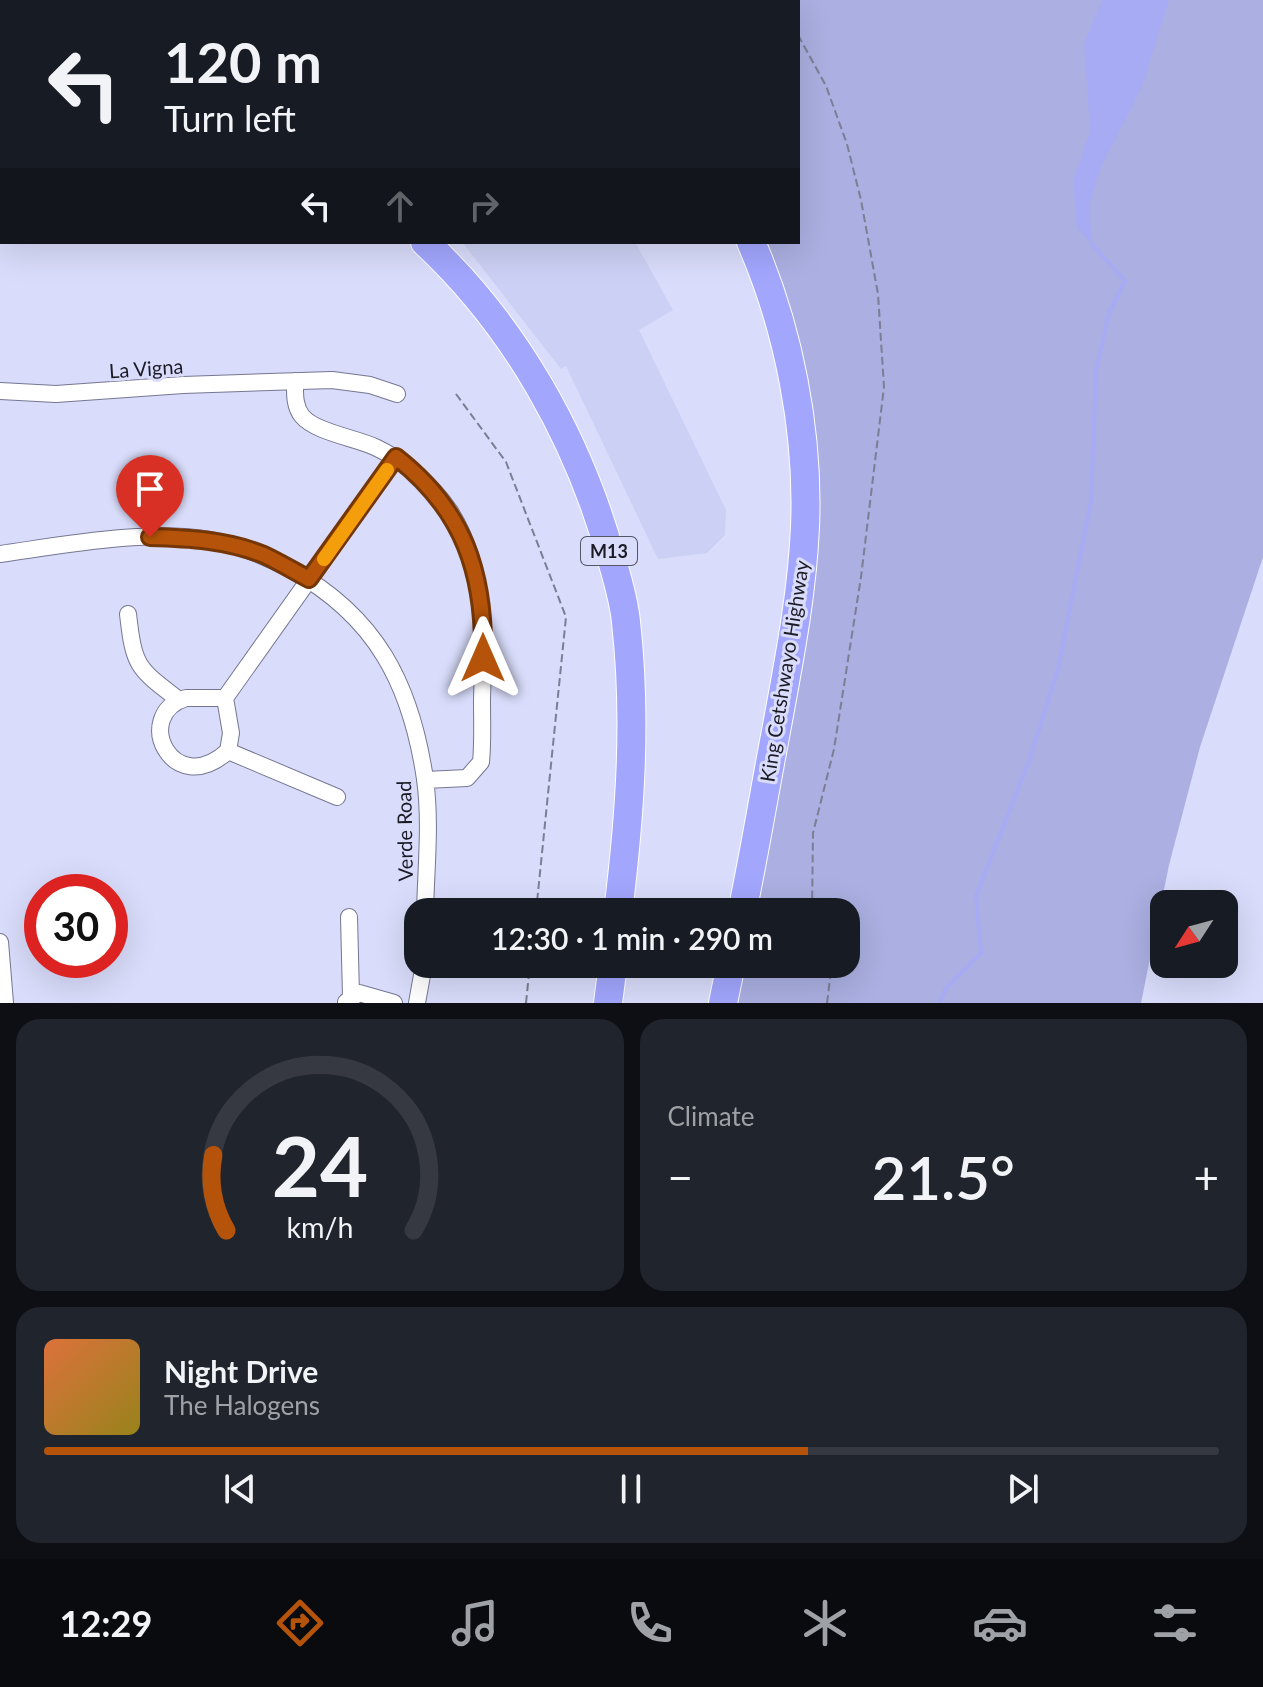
<!DOCTYPE html>
<html lang="en">
<head>
<meta charset="utf-8">
<style>
	body { margin:0; font-family:Lato,sans-serif; background:#20242c; color:#f1f3f6; height:100vh; display:flex; flex-direction:column; font-size:30px; white-space:nowrap }
	* { box-sizing:border-box; margin:0 }
	p { font-size:26px; color:#9ea1a6 }
	.icon { flex:none; width:44px; height:44px; fill:none; stroke:currentColor; stroke-width:2; stroke-linecap:round; stroke-linejoin:round }
	.map { position:relative; height:1003px; overflow:hidden }
	.panel { display:flex; flex-direction:column; gap:16px; padding:16px; background:#0d0f14; flex:1 }
	.panel>* { flex:none }
	.hud { position:absolute; left:0px; top:0px; width:800px; height:244px; box-shadow:0 8px 32px #0002; background:#171b24; color:#f1f3f6; overflow:hidden }
	.needle { width:52px; rotate:234deg }
	.fabs { position:absolute; left:1150px; top:890px; display:grid; gap:16px }
	.fabs a { display:grid; place-items:center; width:88px; height:88px; border-radius:16px; background:#171b24; box-shadow:0 8px 32px #0002; font-size:40px }
	.speed { position:absolute; left:24px; top:874px; display:flex; gap:16px; font-size:40px; font-weight:700; text-align:center }
	.speed>* { display:grid; place-content:center; width:104px; height:104px; border-radius:50%; background:#171b24; box-shadow:0 8px 32px #0002; line-height:1 }
	.speed .limit { border:12px solid #d22; background:#fff; color:#111 }
	.pin { position:absolute; display:grid; place-items:center; width:68px; height:68px; color:#fff; margin:-82px -34px; border-radius:50% 50% 50% 0; rotate:-45deg; box-shadow:0 0 8px #0007 }
	.pin .icon { rotate:45deg }
	.me { position:absolute; width:88px; margin:-44px; rotate:0deg; stroke-linejoin:round; filter:drop-shadow(0 0 6px #0008) }
	.turn { display:flex; align-items:center; gap:28px; height:168px; padding:0 32px; font-size:36px }
	.turn .icon { width:104px; height:104px; stroke-width:2.5 }
	.turn b { display:block; font-size:56px; line-height:68px }
	.lanes { display:flex; align-items:center; height:76px; padding:0 32px; background:#0003; justify-content:center; gap:40px; direction:ltr }
	.lanes .off { opacity:.35 }
	.big { font-size:60px; font-weight:600; line-height:1.1 }
	.panel .tile { flex:1; display:flex; flex-direction:column; justify-content:center; gap:12px; min-width:0; padding:0 28px; border-radius:24px; background:#20242c }
	.panel .dial { align-items:center; gap:0 }
	.dial svg { height:208px; overflow:visible; fill:none; stroke:#363941; stroke-width:7; stroke-linecap:round; text-anchor:middle }
	.dial text { fill:#f1f3f6; stroke:none }
	.song { display:flex; align-items:center; gap:24px }
	.cover { width:96px; height:96px; border-radius:12px; background:linear-gradient(135deg,hsl(20 70% 55%),hsl(50 70% 35%)) }
	.played { height:8px; border-radius:4px; background:linear-gradient(90deg,#b45309 65%,#363941 65%) }
	.keys { display:flex; justify-content:space-around; direction:ltr }
	.heat { display:flex; justify-content:space-between; align-items:center; font-size:44px; direction:ltr }
	.panel .tiles { flex:1; display:grid; gap:16px; grid-template-columns:1fr 1fr }
	.tile:last-child { grid-column:span 2 }
	.trip { position:absolute; left:404px; top:898px; width:456px; height:80px; border-radius:24px; background:#171b24; box-shadow:0 8px 32px #0002; font-weight:600; line-height:80px; text-align:center }
	.tab-bar { display:flex; height:128px; justify-content:space-around; align-items:center; background:#090b0e; color:#9ea1a6 }
	.tab-bar .icon { width:56px; height:56px }
	.tab-bar .selected { color:#b45309 }
	.tab-bar b { font-size:36px; color:#f1f3f6 }
	.map>svg:first-child { display:block }
</style>
</head>
<body>
<div class="map">
<svg width="1263" height="1003" viewBox="0 0 1263 1003">
	<rect width="100%" height="100%" fill="#d9dcfa"/>
	<!-- built -->
	<path fill="#ccd0f4" d="M462,242H635L673,310L639,330L726,510L725,535L707,553L658,559L566,366L561,369Z"/>
	<!-- green -->
	<path fill="#abafe1" d="M586,0H1263V557L1200,747L1169,865L1141,1003H723L731,964H846V912H742L804,487L751,242H798V2Z"/>
	<!-- water -->
	<path fill="#a7abf3" d="M1102,0H1169L1142,87L1101,167L1089,206L1092,244L1077,228L1073,181L1090,131L1084,44Z"/>
	<g fill="none" stroke-linecap="round" stroke-linejoin="round">
		<!-- stream -->
		<path stroke="#a7abf3" stroke-width="4" d="M939,1003L947,987L981,953L976,896L1029,761L1058,669L1091,501L1096,371L1109,313L1125,281L1092,244"/>
		<defs>
			<path id="lane" d="M179,0L183,2"/>
			<path id="street" d="M0,46L2,48
				M295,381C295,393 294,406 302,416C315,432 356,438 375,447C403,460 431,484 449,510C486,567 484,636 482,700C482,721 483,742 481,762L467,778L425,780
				M0,391L56,394L183,385L332,380L370,385L397,394
				M0,554C64,545 148,529 211,540C239,545 265,556 290,569C376,616 411,684 425,779C431,822 426,868 425,912
				M128,614C134,667 137,668 179,700
				M186,698H225L231,733L228,751C173,801 131,715 186,698Z
				M225,698L396,457
				M228,751L337,797
				M349,917L351,996
				M0,942L5,1003
				M346,1002L359,993L394,1003
				M417,1003L424,964"/>
			<path id="highway" d="M122,0L125,2
				M586,0L589,2
				M618,0L620,2
				M425,242C515,326 578,438 611,557C617,578 624,600 626,622C637,720 630,815 618,912
				M742,912C755,850 765,788 777,726C789,660 802,595 805,527C809,433 789,329 751,242
				M608,1003L613,964
				M723,1003L731,964"/>
		</defs>
		<!-- lane casing -->
		<use href="#lane" stroke="#757792" stroke-width="10"/>
		<!-- street casing -->
		<use href="#street" stroke="#757792" stroke-width="18"/>
		<!-- highway casing -->
		<use href="#highway" stroke="#fff" stroke-width="30"/>
		<!-- path -->
		<path stroke="#7c7e93" stroke-width="2" stroke-dasharray="8 4" stroke-linecap="butt" d="M776,0L777,2
			M798,35L826,86L847,144L861,200L878,294L884,387L861,577L834,749L813,833L812,912
			M456,394L506,462L566,617L536,912
			M526,1003L530,964
			M827,1003L831,971L828,964"/>
		<!-- lane -->
		<use href="#lane" stroke="#fff" stroke-width="8"/>
		<!-- street -->
		<use href="#street" stroke="#fff" stroke-width="16"/>
		<!-- highway -->
		<use href="#highway" stroke="#a2a6fd" stroke-width="28"/>
	</g>
	<g fill="none" stroke-linecap="round" stroke-linejoin="round">
		<defs>
			<path id="route" d="M150,537C189,538 227,540 264,555C279,562 294,571 309,579L396,457C464,510 485,574 483,658"/>
		</defs>
		<!-- route casing -->
		<use href="#route" stroke="#753606" stroke-width="20"/>
		<!-- route -->
		<use href="#route" stroke="#b45309" stroke-width="14"/>
		<!-- slow -->
		<path stroke="#f59e0b" stroke-width="14" d="M324,559L387,470"/>
	</g>
	<g text-anchor="middle" dominant-baseline="central" stroke-width="6" stroke-linejoin="round" paint-order="stroke">
		<!-- shield labels -->
		<rect fill="#d9dcfa" stroke="#545566" stroke-width="2" x="581" y="537" width="56" height="28" rx="6"/>
		<g font-size="18" font-weight="bold" fill="#1b1b26">
			<text x="609" y="551">M13</text>
		</g>
		<!-- street labels -->
		<g font-size="20" fill="#1b1b26" stroke="#d9dcfa">
			<text transform="translate(146 368) rotate(-4)">La Vigna</text>
			<text transform="translate(784 671) rotate(-81)">King Cetshwayo Highway</text>
			<text transform="translate(404 831) rotate(-91)">Verde Road</text>
		</g>
	</g>
</svg>
<div class="fabs">
<a><svg class="needle" viewBox="-14 -14 28 28"><path d="M0-13l5 13h-10z" fill="#e53935"/><path d="M0 13l5-13h-10z" fill="#9ea1a6"/></svg></a>
</div>
<div class="speed"><div class="limit">30</div></div>
<div class="pin" style="left:150px;top:537px;background:#d93025"><svg class="icon" aria-label="arrive" viewBox="0 0 24 24"><path d="M6 21V4h12l-3 4 3 4H6"/></svg></div>
<svg class="me" style="left:483px;top:658px" viewBox="-20 -20 40 40"><path d="M0-17L14 15 0 8-14 15z" fill="#b45309" stroke="#fff" stroke-width="4"/></svg>
<div class="trip">12:30 · 1 min · 290 m</div>
<div class="hud">
<div class="turn"><svg class="icon" aria-label="left" viewBox="0 0 24 24"><path d="M17 20v-9H6M10 6l-5 5 5 5"/></svg><div><b>120 m</b>Turn left</div></div>
<div class="lanes"><svg class="icon" aria-label="left" viewBox="0 0 24 24"><path d="M17 20v-9H6M10 6l-5 5 5 5"/></svg><svg class="icon off" aria-label="ahead" viewBox="0 0 24 24"><path d="M12 20V5M6 11l6-6 6 6"/></svg><svg class="icon off" aria-label="right" viewBox="0 0 24 24"><path d="M7 20v-9h11M14 6l5 5-5 5"/></svg></div>
</div>
</div>
<section class="panel">
<div class="tiles">
<div class="tile dial"><svg viewBox="0 0 100 80">
<path d="M14 69A42 42 0 1 1 86 69"/>
<path d="M14 69A42 42 0 0 1 9 40" stroke="#b45309"/>
<text x="50" y="56" font-size="32" font-weight="700">24</text>
<text x="50" y="72" font-size="11">km/h</text>
</svg></div>
<div class="tile"><p>Climate</p>
<div class="heat"><a>−</a><b class="big">21.5°</b><a>+</a></div>
</div>
<div class="tile">
<div class="song"><i class="cover"></i><div><b>Night Drive</b><p>The Halogens</p></div></div>
<div class="played"></div>
<div class="keys"><svg class="icon" aria-label="previous" viewBox="0 0 24 24"><path d="M18 5L8 12l10 7zM5 5v14"/></svg><svg class="icon" aria-label="pause" viewBox="0 0 24 24"><path d="M8 5v14M16 5v14"/></svg><svg class="icon" aria-label="next" viewBox="0 0 24 24"><path d="M6 5l10 7-10 7zM19 5v14"/></svg></div>
</div>
</div>
</section>
<nav class="tab-bar">
<b>12:29</b>
<svg class="icon selected" aria-label="directions" viewBox="0 0 24 24"><path d="M12 3l9 9-9 9-9-9zM9 14v-3h6M13 9l2 2-2 2"/></svg>
<svg class="icon" aria-label="music" viewBox="0 0 24 24"><path d="M9 18V5l10-2v13"/><circle cx="6" cy="18" r="3"/><circle cx="16" cy="16" r="3"/></svg>
<svg class="icon" aria-label="phone" viewBox="0 0 24 24"><path d="M5 4h4l2 5-3 2q2 4 5 5l2-3 5 2v4C11 20 4 13 5 4z"/></svg>
<svg class="icon" aria-label="climate" viewBox="0 0 24 24"><path d="M12 3v18M4 7l16 10M4 17L20 7"/></svg>
<svg class="icon" aria-label="car" viewBox="0 0 24 24"><path d="M5 17H2v-5l4-1 3-4h7l3 4 3 1v5h-3M9 17h6M6 11h13"/><circle cx="7" cy="17" r="2"/><circle cx="17" cy="17" r="2"/></svg>
<svg class="icon" aria-label="filters" viewBox="0 0 24 24"><path d="M4 7h16M4 17h16"/><circle cx="9" cy="7" r="2"/><circle cx="15" cy="17" r="2"/></svg>
</nav>
</body>
</html>
